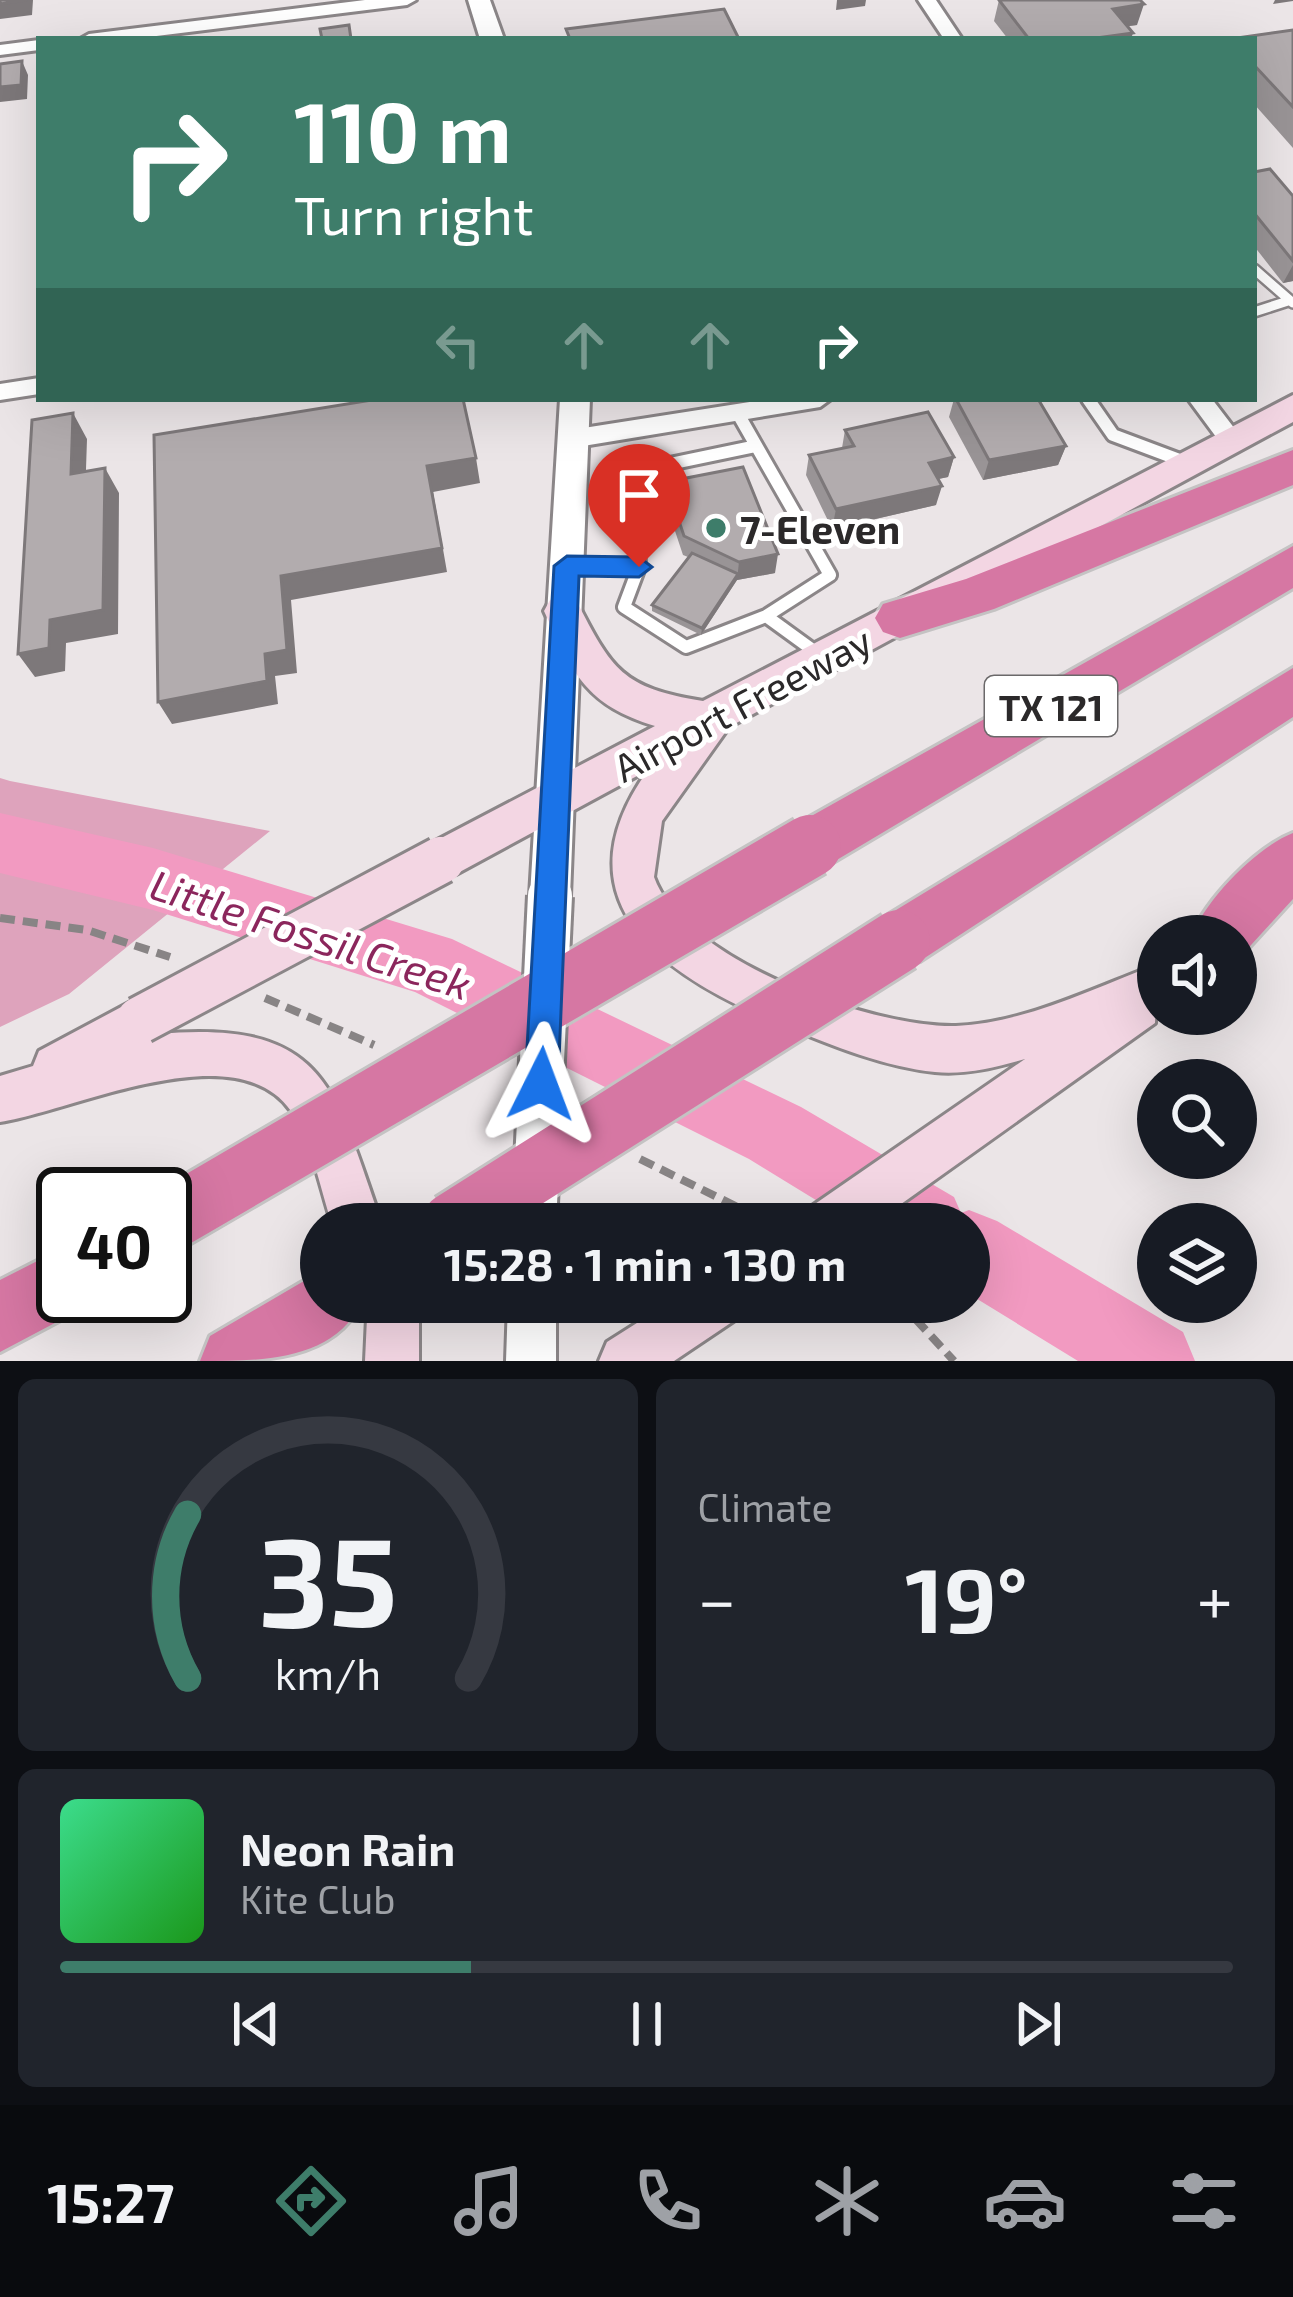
<!DOCTYPE html>
<html lang="en">
<head>
<meta charset="utf-8">
<style>
	body { margin:0; font-family:"Exo 2",sans-serif; background:#20242c; color:#f1f3f6; height:100vh; display:flex; flex-direction:column; font-size:45px; white-space:nowrap }
	* { box-sizing:border-box; margin:0 }
	p { font-size:39px; color:#9ea1a6 }
	.icon { flex:none; width:66px; height:66px; fill:none; stroke:currentColor; stroke-width:2; stroke-linecap:round; stroke-linejoin:round }
	.map { position:relative; height:1361px; overflow:hidden }
	.panel { display:flex; flex-direction:column; gap:18px; padding:18px; background:#0d0f14; flex:1 }
	.panel>* { flex:none }
	.guide { position:absolute; left:36px; top:36px; width:1221px; height:366px; border-radius:0px; box-shadow:0 12px 48px #0002; background:#3e7d6a; color:#fff; overflow:hidden }
	.controls { position:absolute; left:1137px; top:915px; display:grid; gap:24px }
	.controls a { display:grid; place-items:center; width:120px; height:120px; border-radius:50%; background:#171b24; box-shadow:0 12px 48px #0002; font-size:60px }
	.speed { position:absolute; left:36px; top:1167px; display:flex; gap:24px; font-size:60px; font-weight:700; text-align:center }
	.speed>* { display:grid; place-content:center; width:156px; height:156px; border-radius:50%; background:#171b24; box-shadow:0 12px 48px #0002; line-height:1 }
	.speed .limit { border:6px solid #111; border-radius:18px; background:#fff; color:#111 }
	.pin { position:absolute; display:grid; place-items:center; width:102px; height:102px; color:#fff; margin:-123px -51px; border-radius:50% 50% 50% 0; rotate:-45deg; box-shadow:0 0 12px #0007 }
	.pin .icon { rotate:45deg }
	.me { position:absolute; width:132px; margin:-66px; rotate:3deg; stroke-linejoin:round; filter:drop-shadow(0 0 9px #0008) }
	.turn { display:flex; align-items:center; gap:42px; height:252px; padding:0 60px; font-size:54px }
	.turn .icon { width:156px; height:156px; stroke-width:2.5 }
	.turn b { display:block; font-size:84px; line-height:102px }
	.lanes { display:flex; align-items:center; height:114px; padding:0 60px; background:#0003; justify-content:center; gap:60px; direction:ltr }
	.lanes .off { opacity:.35 }
	.big { font-size:90px; font-weight:700; line-height:1.1 }
	.panel .tile { flex:1; display:flex; flex-direction:column; justify-content:center; gap:18px; min-width:0; padding:0 42px; border-radius:18px; background:#20242c }
	.panel .dial { align-items:center; gap:0 }
	.dial svg { height:312px; overflow:visible; fill:none; stroke:#363941; stroke-width:7; stroke-linecap:round; text-anchor:middle }
	.dial text { fill:#f1f3f6; stroke:none }
	.song { display:flex; align-items:center; gap:36px }
	.cover { width:144px; height:144px; border-radius:18px; background:linear-gradient(135deg,hsl(150 70% 55%),hsl(120 70% 35%)) }
	.played { height:12px; border-radius:6px; background:linear-gradient(90deg,#3e7d6a 35%,#363941 35%) }
	.keys { display:flex; justify-content:space-around; direction:ltr }
	.heat { display:flex; justify-content:space-between; align-items:center; font-size:66px; direction:ltr }
	.panel .tiles { flex:1; display:grid; gap:18px; grid-template-columns:1fr 1fr }
	.tile:last-child { grid-column:span 2 }
	.trip { position:absolute; left:300px; top:1203px; width:690px; height:120px; border-radius:60px; background:#171b24; box-shadow:0 12px 48px #0002; font-weight:700; line-height:120px; text-align:center }
	.dock { display:flex; height:192px; justify-content:space-around; align-items:center; background:#090b0e; color:#9ea1a6 }
	.dock .icon { width:84px; height:84px }
	.dock .current { color:#3e7d6a }
	.dock b { font-size:54px; color:#f1f3f6 }
	.map>svg:first-child { display:block }
</style>
</head>
<body>
<div class="map">
<svg width="1293" height="1361" viewBox="0 0 1293 1361">
	<rect width="100%" height="100%" fill="#ebe5e7"/>
	<!-- green -->
	<path fill="#dea3bc" d="M0,778L10,781L270,831L69,994L0,1027Z"/>
	<g fill="none" stroke-linecap="round" stroke-linejoin="round">
		<!-- river -->
		<path fill="#f29ac1" fill-rule="evenodd" d="M0,813L153,848L452,939L801,1107L954,1197L961,1213L969,1210L997,1221L1183,1332L1195,1361H1078L969,1294V1224H855L749,1159L415,992L153,910L0,873Z"/>
		<defs>
			<path id="service-far1" d="M1254,269L1293,303
				M1254,312L1288,301"/>
			<path id="service" d="M1088,399L1113,435L1185,462
				M737,412L830,575L766,616L810,648
				M569,566L639,567L636,471L756,446
				M639,567L624,607L686,647L766,616"/>
			<path id="minor" d="M365,0H416L407,5L132,39H80L89,34Z
				M918,0H936L962,39H944Z
				M39,40V50L0,55V45Z
				M39,378V394L0,400V384Z
				M769,399H831L820,407L577,447L565,438L577,429Z
				M1188,399H1212L1238,433L1242,439L1238,445H1222Z"/>
			<path id="tertiary" d="M468,0H490L504,39H480Z
				M560,399H590L570,896L564,909L550,915L536,909L530,896Z
				M508,1302H556V1361H506Z"/>
			<path id="secondary" d="M1293,395V422L729,727L662,821L654,877C684,961 873,1028 956,1026C1025,1023 1094,988 1158,964L1155,1023L873,1224H805L812,1206L1025,1059C996,1067 966,1075 935,1072C885,1067 833,1046 787,1027C671,980 551,906 648,770L456,874L441,880L426,874L420,860L426,846L655,726C586,705 573,674 544,611L550,600L563,596L576,600C612,670 622,688 703,701Z
				M140,997L156,1004L163,1020L157,1034C327,1019 334,1088 382,1224H332C320,1188 312,1142 291,1111C236,1031 70,1112 0,1122V1076L33,1066L39,1051Z
				M361,1302H413L419,1318V1361H365L367,1318Z
				M670,1302H743L735,1320L674,1361H599L607,1342Z"/>
			<path id="motorway" d="M1293,450V485L994,609L900,638L883,632L875,618L883,604L966,579Z
				M1293,546V588L830,864L810,871L790,864L782,846L790,828Z
				M1293,668V717L920,961L899,969L878,961L870,941L878,921Z
				M1293,833V899L1241,956L1236,957V936H1191C1207,899 1255,848 1293,833Z
				M63,1248V1296H91L87,1306L0,1352V1280Z
				M321,1271V1302H362C333,1361 263,1361 200,1361L210,1336Z"/>
		</defs>
		<!-- service-far1 casing -->
		<use href="#service-far1" stroke="#8b8688" stroke-width="14"/>
		<!-- service casing -->
		<use href="#service" stroke="#8b8688" stroke-width="18"/>
		<!-- minor casing -->
		<use href="#minor" stroke="#8b8688" stroke-width="6"/>
		<!-- tertiary casing -->
		<use href="#tertiary" stroke="#8b8688" stroke-width="6"/>
		<!-- secondary casing -->
		<use href="#secondary" stroke="#8b8688" stroke-width="6"/>
		<!-- motorway casing -->
		<use href="#motorway" stroke="#c4c3c3" stroke-width="6"/>
		<!-- path -->
		<path stroke="#888485" stroke-width="8" stroke-dasharray="15 8" stroke-linecap="butt" d="M0,918L87,930L170,957
			M265,998L374,1045
			M640,1159L772,1224
			M900,1302L954,1361"/>
		<!-- service-far1 -->
		<use href="#service-far1" stroke="#fff" stroke-width="9"/>
		<!-- service -->
		<use href="#service" stroke="#fff" stroke-width="12"/>
		<!-- minor -->
		<use href="#minor" fill="#fff" fill-rule="evenodd"/>
		<!-- tertiary -->
		<use href="#tertiary" fill="#fff" fill-rule="evenodd"/>
		<!-- secondary -->
		<use href="#secondary" fill="#f3d6e3" fill-rule="evenodd"/>
		<!-- motorway -->
		<use href="#motorway" fill="#d677a3" fill-rule="evenodd"/>
		<defs>
			<path id="tertiary-bridge" d="M534,1224L550,896"/>
			<path id="secondary-bridge" d="M140,1020L441,860"/>
			<path id="motorway-bridge" d="M169,1220L810,846
				M452,1224L899,941"/>
		</defs>
		<!-- tertiary-bridge casing -->
		<use href="#tertiary-bridge" stroke="#8b8688" stroke-width="50" stroke-linecap="butt"/>
		<!-- secondary-bridge casing -->
		<use href="#secondary-bridge" stroke="#8b8688" stroke-width="52" stroke-linecap="butt"/>
		<!-- motorway-bridge casing -->
		<use href="#motorway-bridge" stroke="#c4c3c3" stroke-width="68" stroke-linecap="butt"/>
		<!-- tertiary-bridge -->
		<use href="#tertiary-bridge" stroke="#fff" stroke-width="44"/>
		<!-- secondary-bridge -->
		<use href="#secondary-bridge" stroke="#f3d6e3" stroke-width="46"/>
		<!-- motorway-bridge -->
		<use href="#motorway-bridge" stroke="#d677a3" stroke-width="62"/>
	</g>
	<!-- wall -->
	<path fill="#999496" d="M999,0L1137,25L1128,26L1131,39H1008L994,21Z
		M1293,30V148L1254,104V39Z
		M1254,172L1293,196V281L1283,283L1254,246Z
		M954,399H1038L1066,446L1058,465L983,480L949,417Z
		M845,430L954,457L948,477L938,479L936,505L832,529L806,475L809,455L842,448Z
		M666,482L775,573L737,580L701,635L652,611V605L688,557L683,555L665,501Z"/>
	<!-- shaded-wall -->
	<path fill="#7d787a" d="M27,0H33L32,15L0,19V4Z
		M837,0H866L865,6L836,10Z
		M1275,0H1293V1L1273,4Z
		M1144,4L1137,25L1106,29L1113,9Z
		M1133,33L1131,39H1089Z
		M22,61L28,75L27,99L0,102V87Z
		M1293,265V281L1283,283Z
		M73,413L87,439L85,499L71,474Z
		M1066,446L1058,465L983,480L989,460Z
		M954,457L948,477L924,482L929,463Z
		M476,458L480,483L433,492L447,572L291,600L297,673L275,676L278,704L172,724L158,702L265,654L281,576L427,466Z
		M105,468L119,493L118,634L66,643L65,671L35,677L18,654Z
		M942,486L936,505L832,529L836,509Z
		M778,554L775,573L737,580L739,562Z
		M738,574L737,580L701,635L702,628Z"/>
	<!-- building -->
	<path fill="#b2acae" stroke="#7d787a" stroke-width="3" d="M0,0H27L0,4Z
		M999,0H1140L1144,4L1113,9L1133,33L1089,39H1029Z
		M724,9L739,39H570L566,29Z
		M349,25L351,39H322L320,29Z
		M1293,30V107L1254,65V39H1230Z
		M22,61L21,85L0,87V64Z
		M1270,169L1293,196V261L1254,213V172Z
		M378,399H463L476,458L427,466L442,548L281,576L287,650L265,654L267,681L158,702L154,435Z
		M956,399H1038L1066,446L989,460Z
		M928,412L954,457L929,463L942,486L836,509L809,455L854,446L845,430Z
		M73,413L71,474L105,468L103,610L50,620L49,648L18,654L32,420Z
		M743,467L778,554L739,562L684,536L666,482Z
		M692,553L738,574L702,628L652,605Z"/>
	<!-- route -->
	<path fill="#1a73e8" stroke="#114b97" stroke-width="3" d="M567,556L639,557L652,567L639,577L579,576L558,1084L553,1095L541,1100L529,1095L525,1084L554,566Z"/>
	<!-- markers -->
	<circle fill="#3e7d6a" stroke="#fff" stroke-width="4.5" cx="716" cy="528" r="12"/>
	<g text-anchor="middle" dominant-baseline="central" stroke-width="10" stroke-linejoin="round" paint-order="stroke">
		<!-- shield labels -->
		<rect fill="#fff" stroke="#6b696a" stroke-width="3" x="985" y="676" width="132" height="60" rx="9"/>
		<g font-size="36" font-weight="bold" fill="#2b292a">
			<text x="1051" y="706">TX 121</text>
		</g>
		<!-- poi labels -->
		<g font-size="39" font-weight="bold" fill="#2b292a" stroke="#fff" text-anchor="start">
			<text x="740" y="528">7-Eleven</text>
		</g>
		<!-- street labels -->
		<g font-size="39" fill="#2b292a" stroke="#fff">
			<text transform="translate(742 703) rotate(-28)">Airport Freeway</text>
		</g>
		<!-- water labels -->
		<g font-size="42" font-style="italic" fill="#8b265c" stroke="#fff">
			<text transform="translate(311 933) rotate(18)">Little Fossil Creek</text>
		</g>
	</g>
</svg>
<div class="controls">
<a><svg class="icon" aria-label="sound" viewBox="0 0 24 24"><path d="M4 9h4l5-4v14l-5-4H4zM17 9q2 3 0 6"/></svg></a>
<a><svg class="icon" aria-label="search" viewBox="0 0 24 24"><circle cx="10" cy="10" r="6"/><path d="M15 15l6 6"/></svg></a>
<a><svg class="icon" aria-label="layers" viewBox="0 0 24 24"><path d="M12 4l9 5-9 5-9-5zM3 14l9 5 9-5"/></svg></a>
</div>
<div class="speed"><div class="limit">40</div></div>
<div class="pin" style="left:639px;top:567px;background:#d93025"><svg class="icon" aria-label="arrive" viewBox="0 0 24 24"><path d="M6 21V4h12l-3 4 3 4H6"/></svg></div>
<svg class="me" style="left:541px;top:1084px" viewBox="-20 -20 40 40"><path d="M0-17L14 15 0 8-14 15z" fill="#1a73e8" stroke="#fff" stroke-width="4"/></svg>
<div class="trip">15:28 · 1 min · 130 m</div>
<div class="guide">
<div class="turn"><svg class="icon" aria-label="right" viewBox="0 0 24 24"><path d="M7 20v-9h11M14 6l5 5-5 5"/></svg><div><b>110 m</b>Turn right</div></div>
<div class="lanes"><svg class="icon off" aria-label="left" viewBox="0 0 24 24"><path d="M17 20v-9H6M10 6l-5 5 5 5"/></svg><svg class="icon off" aria-label="ahead" viewBox="0 0 24 24"><path d="M12 20V5M6 11l6-6 6 6"/></svg><svg class="icon off" aria-label="ahead" viewBox="0 0 24 24"><path d="M12 20V5M6 11l6-6 6 6"/></svg><svg class="icon" aria-label="right" viewBox="0 0 24 24"><path d="M7 20v-9h11M14 6l5 5-5 5"/></svg></div>
</div>
</div>
<section class="panel">
<div class="tiles">
<div class="tile dial"><svg viewBox="0 0 100 80">
<path d="M14 69A42 42 0 1 1 86 69"/>
<path d="M14 69A42 42 0 0 1 14 27" stroke="#3e7d6a"/>
<text x="50" y="56" font-size="32" font-weight="700">35</text>
<text x="50" y="72" font-size="11">km/h</text>
</svg></div>
<div class="tile"><p>Climate</p>
<div class="heat"><a>−</a><b class="big">19°</b><a>+</a></div>
</div>
<div class="tile">
<div class="song"><i class="cover"></i><div><b>Neon Rain</b><p>Kite Club</p></div></div>
<div class="played"></div>
<div class="keys"><svg class="icon" aria-label="previous" viewBox="0 0 24 24"><path d="M18 5L8 12l10 7zM5 5v14"/></svg><svg class="icon" aria-label="pause" viewBox="0 0 24 24"><path d="M8 5v14M16 5v14"/></svg><svg class="icon" aria-label="next" viewBox="0 0 24 24"><path d="M6 5l10 7-10 7zM19 5v14"/></svg></div>
</div>
</div>
</section>
<nav class="dock">
<b>15:27</b>
<svg class="icon current" aria-label="directions" viewBox="0 0 24 24"><path d="M12 3l9 9-9 9-9-9zM9 14v-3h6M13 9l2 2-2 2"/></svg>
<svg class="icon" aria-label="music" viewBox="0 0 24 24"><path d="M9 18V5l10-2v13"/><circle cx="6" cy="18" r="3"/><circle cx="16" cy="16" r="3"/></svg>
<svg class="icon" aria-label="phone" viewBox="0 0 24 24"><path d="M5 4h4l2 5-3 2q2 4 5 5l2-3 5 2v4C11 20 4 13 5 4z"/></svg>
<svg class="icon" aria-label="climate" viewBox="0 0 24 24"><path d="M12 3v18M4 7l16 10M4 17L20 7"/></svg>
<svg class="icon" aria-label="car" viewBox="0 0 24 24"><path d="M5 17H2v-5l4-1 3-4h7l3 4 3 1v5h-3M9 17h6M6 11h13"/><circle cx="7" cy="17" r="2"/><circle cx="17" cy="17" r="2"/></svg>
<svg class="icon" aria-label="filters" viewBox="0 0 24 24"><path d="M4 7h16M4 17h16"/><circle cx="9" cy="7" r="2"/><circle cx="15" cy="17" r="2"/></svg>
</nav>
</body>
</html>
